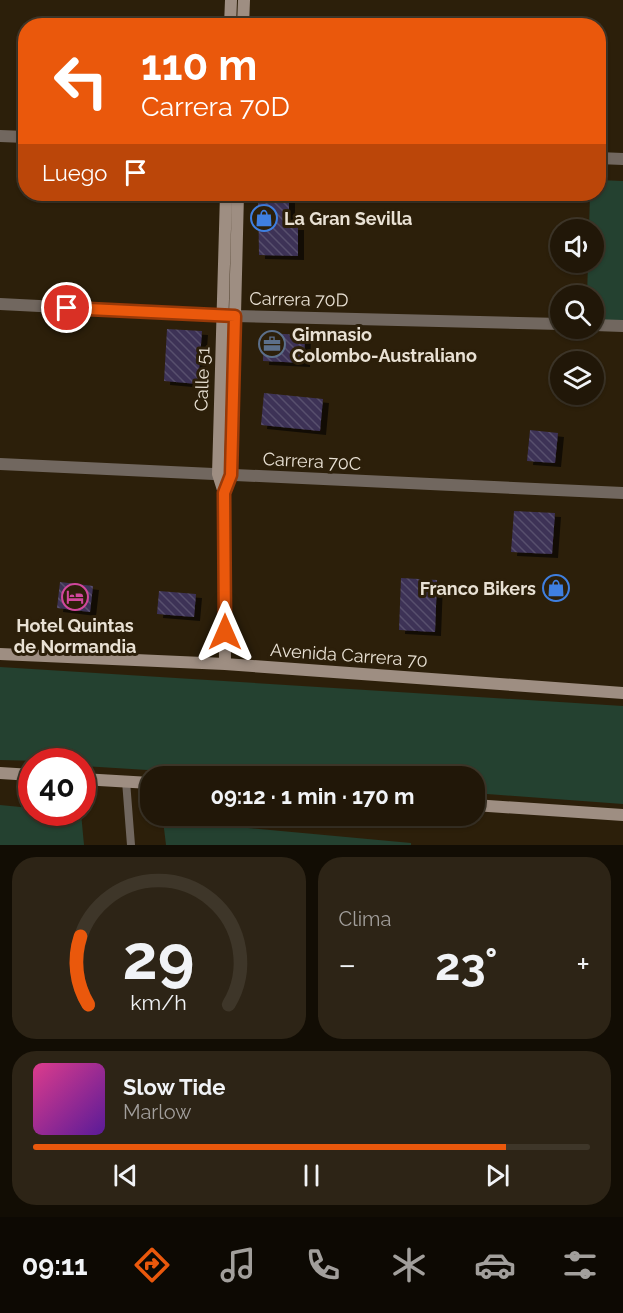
<!DOCTYPE html>
<html lang="es">
<head>
<meta charset="utf-8">
<style>
	body { margin:0; font-family:Raleway,sans-serif; background:#2d2416; color:#f1f3f6; height:100vh; display:flex; flex-direction:column; font-size:22px; white-space:nowrap }
	* { box-sizing:border-box; margin:0 }
	p { font-size:20px; color:#a29f9c }
	.icon { flex:none; width:33px; height:33px; fill:none; stroke:currentColor; stroke-width:2; stroke-linecap:round; stroke-linejoin:round }
	.map { position:relative; height:845px; overflow:hidden }
	.sheet { display:flex; flex-direction:column; gap:12px; padding:12px; background:#120d04; flex:1 }
	.sheet>* { flex:none }
	.hud { position:absolute; left:18px; top:18px; width:588px; height:183px; border-radius:24px; box-shadow:0 2px 4px #0004,0 0 0 2px #3e3629; background:#ea580c; color:#fff; overflow:hidden }
	.buttons { position:absolute; left:550px; top:219px; display:grid; gap:12px }
	.buttons a { display:grid; place-items:center; width:54px; height:54px; border-radius:50%; background:#211708; box-shadow:0 2px 4px #0004,0 0 0 2px #3e3629; font-size:30px }
	.speed { position:absolute; left:18px; top:748px; display:flex; gap:12px; font-size:30px; font-weight:700; text-align:center }
	.speed>* { display:grid; place-content:center; width:78px; height:78px; border-radius:50%; background:#211708; box-shadow:0 2px 4px #0004,0 0 0 2px #3e3629; line-height:1 }
	.speed .limit { border:9px solid #d22; background:#fff; color:#111 }
	.pin { position:absolute; display:grid; place-items:center; width:51px; height:51px; color:#fff; margin:-26px; border:3px solid #fff; border-radius:50%; box-shadow:0 2px 6px #0007 }
	.me { position:absolute; width:66px; margin:-33px; rotate:0deg; stroke-linejoin:round; filter:drop-shadow(0 0 4px #0008) }
	.turn { display:flex; align-items:center; gap:21px; height:126px; padding:0 24px; font-size:27px }
	.turn .icon { width:78px; height:78px; stroke-width:2.5 }
	.turn b { display:block; font-size:42px; line-height:51px }
	.then { display:flex; align-items:center; height:57px; padding:0 24px; background:#0003; gap:12px; font-size:22px }
	.big { font-size:45px; font-weight:700; line-height:1.1 }
	.sheet .card { flex:1; display:flex; flex-direction:column; justify-content:center; gap:9px; min-width:0; padding:0 21px; border-radius:24px; background:#2d2416 }
	.sheet .dial { align-items:center; gap:0 }
	.dial svg { height:156px; overflow:visible; fill:none; stroke:#3e3629; stroke-width:7; stroke-linecap:round; text-anchor:middle }
	.dial text { fill:#f1f3f6; stroke:none }
	.song { display:flex; align-items:center; gap:18px }
	.cover { width:72px; height:72px; border-radius:9px; background:linear-gradient(135deg,hsl(330 70% 55%),hsl(270 70% 35%)) }
	.played { height:6px; border-radius:3px; background:linear-gradient(90deg,#ea580c 85%,#3e3629 85%) }
	.keys { display:flex; justify-content:space-around; direction:ltr }
	.heat { display:flex; justify-content:space-between; align-items:center; font-size:33px; direction:ltr }
	.sheet .tiles { flex:1; display:grid; gap:12px; grid-template-columns:1fr 1fr }
	.card:last-child { grid-column:span 2 }
	.trip { position:absolute; left:140px; top:766px; width:345px; height:60px; border-radius:24px; background:#211708; box-shadow:0 2px 4px #0004,0 0 0 2px #3e3629; font-weight:700; line-height:60px; text-align:center }
	.dock { display:flex; height:96px; justify-content:space-around; align-items:center; background:#0d0903; color:#a29f9c }
	.dock .icon { width:42px; height:42px }
	.dock .selected { color:#ea580c }
	.dock b { font-size:27px; color:#f1f3f6 }
	.map>svg:first-child { display:block }
</style>
</head>
<body>
<div class="map">
<svg width="623" height="845" viewBox="0 0 623 845">
	<defs>
		<pattern id="building-back-hatch" width="6" height="6" patternUnits="userSpaceOnUse" patternTransform="scale(1.5)"><rect width="6" height="6" fill="#3c3256"/><path d="M-1 5l2 2M0 0l6 6M5-1l2 2" fill="none" stroke="#584f6d"/></pattern>
		<filter id="shadow"><feDropShadow dx="6" dy="4" stdDeviation="0" flood-color="#0009"/></filter>
	</defs>
	<rect width="100%" height="100%" fill="#2c1f0a"/>
	<!-- green -->
	<path fill="#244130" d="M599,180L623,181V324L594,323V296H587L588,263L594,262V230L589,229L590,194H598Z
		M0,667L623,706V804L474,793V777H258L83,766L82,762L0,760Z
		M0,805L31,808L32,813H81L84,845H0Z
		M163,820L411,843V845H166Z"/>
	<!-- building -->
	<path fill="url(#building-back-hatch)" filter="url(#shadow)" d="M258,194H289V226H298V256L259,255Z
		M167,329L202,331L198,384L164,381Z
		M264,333L305,335L304,363L263,361Z
		M264,393L323,399L320,431L261,425Z
		M530,430L558,433L555,463L527,461Z
		M514,511L555,513L552,554L511,552Z
		M401,578L437,580L435,632L399,630Z
		M60,582L93,586L90,612L57,608Z
		M159,591L196,594L194,617L157,614Z"/>
	<g fill="none" stroke-linecap="round" stroke-linejoin="round">
		<!-- lane -->
		<path stroke="#71675f" stroke-width="8" d="M126,781L131,845"/>
		<!-- street -->
		<path stroke="#71675f" stroke-width="12" d="M0,136L26,137
			M598,158L623,159
			M0,304L235,316L561,324
			M594,325L623,326
			M0,464L623,493"/>
		<!-- secondary -->
		<path stroke="#9e8e82" stroke-width="12" d="M230,26L231,0
			M243,26L244,0
			M224,493L231,475L238,194
			M0,654L225,664L623,693
			M225,664L224,493L218,474L226,194
			M0,773L32,775
			M82,779L150,783
			M474,805L623,815"/>
	</g>
	<g fill="none" stroke-linecap="round" stroke-linejoin="round">
		<defs>
			<path id="route" d="M67,308L235,316L231,475L224,493L225,632"/>
		</defs>
		<!-- route casing -->
		<use href="#route" stroke="#983908" stroke-width="15"/>
		<!-- route -->
		<use href="#route" stroke="#ea580c" stroke-width="10"/>
	</g>
	<!-- icons -->
	<defs>
		<symbol id="shop-ring" viewBox="-11 -11 22 22"><circle r="9.5" fill="#2c1f0a" stroke="#3f7fe0" stroke-width="1.5"/><path d="M-5-2.5h2.3a2.7 3.5 0 0 1 5.4 0H5L5.5 6h-11ZM-1.5-2.5h3a1.5 2.3 0 0 0-3 0Z" fill="#3f7fe0"/></symbol>
		<symbol id="office-ring" viewBox="-11 -11 22 22"><circle r="9.5" fill="#2c1f0a" stroke="#5c6f8a" stroke-width="1.5"/><path d="M-6-3h4V-5.5h4V-3h4V5H-6ZM-1-4.5V-3h2v-1.5ZM-6 0V1H6V0Z" fill="#5c6f8a"/></symbol>
		<symbol id="hotel-ring" viewBox="-11 -11 22 22"><circle r="9.5" fill="#2c1f0a" stroke="#d1479c" stroke-width="1.5"/><path d="M-6-4.5h1.5V1H6V5H4.5V3h-9V5H-6ZM-4 0a1.8 1.8 0 1 1 3.6 0ZM.5 0V-2.5h3Q6-2.5 6 0Z" fill="#d1479c"/></symbol>
	</defs>
	<g fill-rule="evenodd">
		<use href="#shop-ring" x="249" y="203" width="30" height="30"/>
		<use href="#office-ring" x="257" y="329" width="30" height="30"/>
		<use href="#shop-ring" x="541" y="573" width="30" height="30"/>
		<use href="#hotel-ring" x="60" y="582" width="30" height="30"/>
	</g>
	<g text-anchor="middle" dominant-baseline="central" stroke-width="6" stroke-linejoin="round" paint-order="stroke">
		<!-- poi labels -->
		<g font-size="18" font-weight="bold" fill="#e9e1d4" stroke="#2c1f0a" text-anchor="start">
			<text x="284" y="218">La Gran Sevilla</text>
			<text x="292" y="334">Gimnasio<tspan x="292" dy="21">Colombo-Australiano</tspan></text>
			<text x="536" y="588" text-anchor="end">Franco Bikers</text>
			<text x="75" y="625" text-anchor="middle">Hotel Quintas<tspan x="75" dy="21">de Normandia</tspan></text>
		</g>
		<!-- street labels -->
		<g font-size="18" fill="#e9e1d4" stroke="#2c1f0a">
			<text transform="translate(299 299) rotate(1)">Carrera 70D</text>
			<text transform="translate(202 379) rotate(-88)">Calle 51</text>
			<text transform="translate(312 461) rotate(3)">Carrera 70C</text>
			<text transform="translate(349 655) rotate(4)">Avenida Carrera 70</text>
		</g>
	</g>
</svg>
<div class="buttons">
<a><svg class="icon" aria-label="sound" viewBox="0 0 24 24"><path d="M4 9h4l5-4v14l-5-4H4zM17 9q2 3 0 6"/></svg></a>
<a><svg class="icon" aria-label="search" viewBox="0 0 24 24"><circle cx="10" cy="10" r="6"/><path d="M15 15l6 6"/></svg></a>
<a><svg class="icon" aria-label="layers" viewBox="0 0 24 24"><path d="M12 4l9 5-9 5-9-5zM3 14l9 5 9-5"/></svg></a>
</div>
<div class="speed"><div class="limit">40</div></div>
<div class="pin" style="left:67px;top:308px;background:#d93025"><svg class="icon" aria-label="arrive" viewBox="0 0 24 24"><path d="M6 21V4h12l-3 4 3 4H6"/></svg></div>
<svg class="me" style="left:225px;top:632px" viewBox="-20 -20 40 40"><path d="M0-17L14 15 0 8-14 15z" fill="#ea580c" stroke="#fff" stroke-width="4"/></svg>
<div class="trip">09:12 · 1 min · 170 m</div>
<div class="hud">
<div class="turn"><svg class="icon" aria-label="left" viewBox="0 0 24 24"><path d="M17 20v-9H6M10 6l-5 5 5 5"/></svg><div><b>110 m</b>Carrera 70D</div></div>
<div class="then">Luego<svg class="icon" aria-label="arrive" viewBox="0 0 24 24"><path d="M6 21V4h12l-3 4 3 4H6"/></svg></div>
</div>
</div>
<section class="sheet">
<div class="tiles">
<div class="card dial"><svg viewBox="0 0 100 80">
<path d="M14 69A42 42 0 1 1 86 69"/>
<path d="M14 69A42 42 0 0 1 10 34" stroke="#ea580c"/>
<text x="50" y="56" font-size="32" font-weight="700">29</text>
<text x="50" y="72" font-size="11">km/h</text>
</svg></div>
<div class="card"><p>Clima</p>
<div class="heat"><a>−</a><b class="big">23°</b><a>+</a></div>
</div>
<div class="card">
<div class="song"><i class="cover"></i><div><b>Slow Tide</b><p>Marlow</p></div></div>
<div class="played"></div>
<div class="keys"><svg class="icon" aria-label="previous" viewBox="0 0 24 24"><path d="M18 5L8 12l10 7zM5 5v14"/></svg><svg class="icon" aria-label="pause" viewBox="0 0 24 24"><path d="M8 5v14M16 5v14"/></svg><svg class="icon" aria-label="next" viewBox="0 0 24 24"><path d="M6 5l10 7-10 7zM19 5v14"/></svg></div>
</div>
</div>
</section>
<nav class="dock">
<b>09:11</b>
<svg class="icon selected" aria-label="directions" viewBox="0 0 24 24"><path d="M12 3l9 9-9 9-9-9zM9 14v-3h6M13 9l2 2-2 2"/></svg>
<svg class="icon" aria-label="music" viewBox="0 0 24 24"><path d="M9 18V5l10-2v13"/><circle cx="6" cy="18" r="3"/><circle cx="16" cy="16" r="3"/></svg>
<svg class="icon" aria-label="phone" viewBox="0 0 24 24"><path d="M5 4h4l2 5-3 2q2 4 5 5l2-3 5 2v4C11 20 4 13 5 4z"/></svg>
<svg class="icon" aria-label="climate" viewBox="0 0 24 24"><path d="M12 3v18M4 7l16 10M4 17L20 7"/></svg>
<svg class="icon" aria-label="car" viewBox="0 0 24 24"><path d="M5 17H2v-5l4-1 3-4h7l3 4 3 1v5h-3M9 17h6M6 11h13"/><circle cx="7" cy="17" r="2"/><circle cx="17" cy="17" r="2"/></svg>
<svg class="icon" aria-label="filters" viewBox="0 0 24 24"><path d="M4 7h16M4 17h16"/><circle cx="9" cy="7" r="2"/><circle cx="15" cy="17" r="2"/></svg>
</nav>
</body>
</html>
